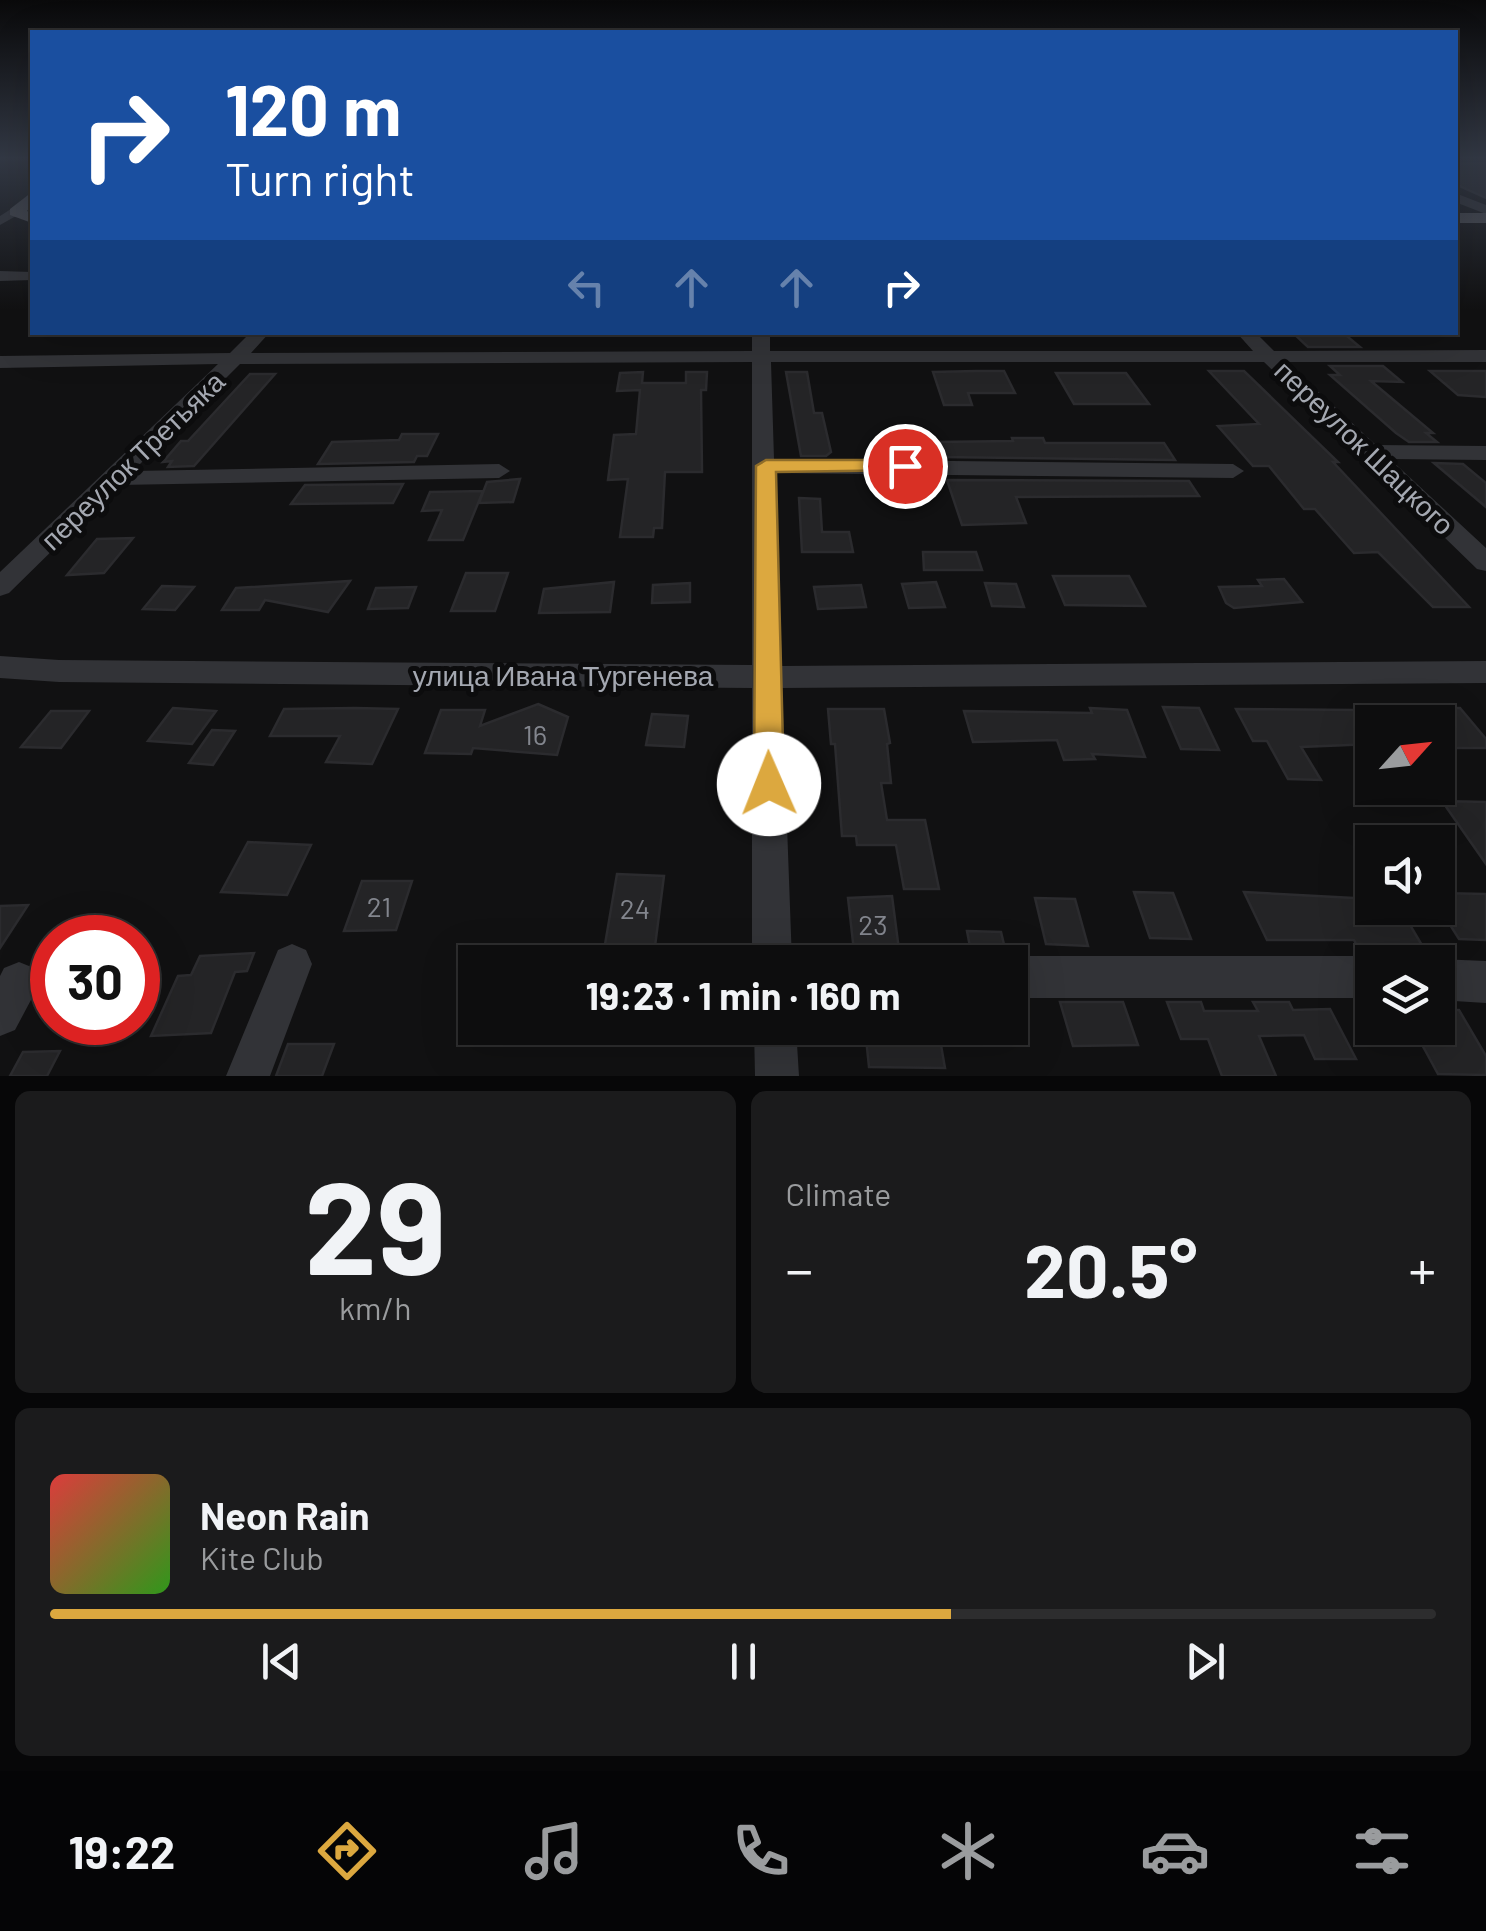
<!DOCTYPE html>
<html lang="en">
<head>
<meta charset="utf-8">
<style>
	body { margin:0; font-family:Barlow,sans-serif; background:#1b1b1c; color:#f1f3f6; height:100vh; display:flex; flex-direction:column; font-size:38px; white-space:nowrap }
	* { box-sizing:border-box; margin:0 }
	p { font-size:32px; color:#9a9c9e }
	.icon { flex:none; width:55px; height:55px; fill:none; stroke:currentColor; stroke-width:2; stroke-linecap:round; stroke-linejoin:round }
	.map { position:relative; height:1076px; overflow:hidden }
	.details { display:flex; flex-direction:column; gap:15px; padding:15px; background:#070708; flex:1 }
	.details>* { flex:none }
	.guide { position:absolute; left:30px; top:30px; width:1428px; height:305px; border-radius:0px; box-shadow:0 10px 40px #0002,0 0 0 2px #2d2d2e; background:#1a4fa0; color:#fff; overflow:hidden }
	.needle { width:65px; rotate:63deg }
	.controls { position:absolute; left:1355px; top:705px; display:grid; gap:20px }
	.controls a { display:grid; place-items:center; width:100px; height:100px; border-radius:0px; background:#0d0d0e; box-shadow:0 10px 40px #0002,0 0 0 2px #2d2d2e; font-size:50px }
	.speed { position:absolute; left:30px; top:915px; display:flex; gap:20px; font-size:50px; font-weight:700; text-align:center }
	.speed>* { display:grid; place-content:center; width:130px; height:130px; border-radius:50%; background:#0d0d0e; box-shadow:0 10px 40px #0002,0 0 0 2px #2d2d2e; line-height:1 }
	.speed .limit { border:15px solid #d22; background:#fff; color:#111 }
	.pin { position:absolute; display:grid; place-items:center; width:85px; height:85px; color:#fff; margin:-42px; border:5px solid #fff; border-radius:50%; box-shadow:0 2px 10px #0007 }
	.me { position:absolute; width:110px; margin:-55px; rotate:359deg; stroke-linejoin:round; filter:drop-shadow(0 0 8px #0008) }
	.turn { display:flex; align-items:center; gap:35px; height:210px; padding:0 30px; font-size:45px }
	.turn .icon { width:130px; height:130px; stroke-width:2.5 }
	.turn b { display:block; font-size:70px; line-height:85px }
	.lanes { display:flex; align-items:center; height:95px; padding:0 30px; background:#0003; justify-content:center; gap:50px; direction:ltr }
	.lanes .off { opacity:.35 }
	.big { font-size:75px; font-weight:700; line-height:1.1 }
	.details .widget { flex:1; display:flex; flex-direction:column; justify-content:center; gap:15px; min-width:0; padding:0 35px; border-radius:15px; background:#1b1b1c }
	.details .dial { align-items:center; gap:0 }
	.dial b { font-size:130px; line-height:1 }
	.song { display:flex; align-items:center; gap:30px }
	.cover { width:120px; height:120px; border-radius:15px; background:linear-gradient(135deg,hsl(0 70% 55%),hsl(110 70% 35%)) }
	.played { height:10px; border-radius:5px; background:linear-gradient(90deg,#dca83f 65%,#2d2d2e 65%) }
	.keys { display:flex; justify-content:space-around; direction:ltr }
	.heat { display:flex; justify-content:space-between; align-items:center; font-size:55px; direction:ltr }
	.details .tiles { flex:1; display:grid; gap:15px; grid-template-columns:1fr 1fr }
	.widget:last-child { grid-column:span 2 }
	.trip { position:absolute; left:458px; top:945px; width:570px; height:100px; border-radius:0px; background:#0d0d0e; box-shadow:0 10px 40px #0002,0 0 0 2px #2d2d2e; font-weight:700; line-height:100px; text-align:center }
	.tabs { display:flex; height:160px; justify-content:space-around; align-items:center; background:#050506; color:#9a9c9e }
	.tabs .icon { width:70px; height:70px }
	.tabs .current { color:#dca83f }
	.tabs b { font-size:45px; color:#f1f3f6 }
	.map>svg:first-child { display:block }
</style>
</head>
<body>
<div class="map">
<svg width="1486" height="1076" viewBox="0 0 1486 1076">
	<rect width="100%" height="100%" fill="#111112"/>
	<!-- building -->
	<path fill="#242426" stroke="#2b2b2e" stroke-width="2.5" d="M1486,163V198L1455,184V164Z
		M1292,332H1342L1360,347H1308Z
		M1330,366H1383L1402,382L1371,381L1433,433H1426L1437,442H1409L1396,433L1330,375H1340Z
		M977,371H1004L1015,393H968L972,405H944L933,372Z
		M1209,371H1244L1338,462H1333L1469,607H1433L1378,552L1354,553L1315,509H1304L1269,466H1253L1218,426L1259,424Z
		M1430,371H1486V397L1458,395Z
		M643,372L642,383H686V372H707L706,390H701L702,472H665L662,528H654L653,537H620L628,479L608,480L614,435L636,434L640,390L617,391L620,373Z
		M786,372H807L814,413H822L831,452L826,456H801Z
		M1056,373H1126L1149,404H1074Z
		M250,374H275L194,466L168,467L172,461L163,462L181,441H188Z
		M402,434H438L427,456H417L414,462L318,464L332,442L399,440Z
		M1012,438H1043L1045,443H1164L1175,460L942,457L936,442L1013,441Z
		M1434,463L1463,464L1486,483V507Z
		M520,479L513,502L479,503L487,482Z
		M947,480L1189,481L1199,496L1016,497L1026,523L962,525Z
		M403,484L393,503L291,504L305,485Z
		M483,491L463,540H429L442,510L422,511L430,492Z
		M799,498L820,499L822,532H849L853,552H802Z
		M133,538L104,573L67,575L97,539Z
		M923,552H976L982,570H924Z
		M466,573H508L495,611H451Z
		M1053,576H1129L1145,606L1065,605Z
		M1284,579L1302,602L1234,608L1226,603L1219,587L1262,586L1258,580Z
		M350,581L328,612L265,600L259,610H222L236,588Z
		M614,582L610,612L539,613L544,589Z
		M936,582L945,607L909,608L902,584Z
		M690,583V602L652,603L653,585Z
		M985,583L1016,584L1024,607L992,606Z
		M861,585L866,607L818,609L814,587Z
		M162,586L194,587L175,610L143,609Z
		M416,587L408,608L368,609L376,588Z
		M538,704L568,717L557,755L473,748L471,754L425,753L441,710H485L480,726Z
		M1163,707L1199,708L1219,750L1181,749Z
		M173,708L216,711L192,744L148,741Z
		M355,708L398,709L372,764L326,762L340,736H270L284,709Z
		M1090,708L1127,710L1145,757L1092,754L1095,759L1064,760L1057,740L973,742L964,711L1092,713Z
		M1438,708H1460L1486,739V748H1438Z
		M828,709H884L890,743L887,744L891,783H881L887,820H925L939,889H904L896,845H857L856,836H842L835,744H831Z
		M1236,709L1356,710L1372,734V744L1301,747L1321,780L1288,779L1267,741H1253Z
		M51,711H89L61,748L21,747Z
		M652,714L688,716L684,747L646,745Z
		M212,730L235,731L213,765L189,763Z
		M1442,801L1486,802V864Z
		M248,842L311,845L287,895L221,892Z
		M617,874L664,876L653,962H602Z
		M362,881H412L396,930L344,931Z
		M1134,892L1173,893L1191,939L1150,938Z
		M1244,892L1372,899V908H1400L1423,947L1356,944L1354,940H1267Z
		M1438,893L1486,894V940L1459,939L1438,906Z
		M892,896L899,950L854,951L848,898Z
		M1035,898L1075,899L1088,946L1046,944Z
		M28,905L0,948V906Z
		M967,931L1001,932L1006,953L972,957Z
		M254,953L247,971L235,972L211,1033L151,1036L178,976L191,975L200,956Z
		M1060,1002H1123L1138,1045L1073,1046Z
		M1167,1002H1201L1204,1011H1258L1253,1002H1289L1293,1010L1330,1009L1356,1059H1315L1304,1035L1259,1036L1276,1076H1222L1208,1039H1181Z
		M1438,1010H1459L1486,1056V1075L1438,1074L1413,1028H1438Z
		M865,1028H938L945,1068L869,1067Z
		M288,1044H334L322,1076H276Z
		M60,1051L47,1076H10L23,1052Z"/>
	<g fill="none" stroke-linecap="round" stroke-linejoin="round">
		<!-- minor -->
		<path fill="#323337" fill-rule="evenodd" d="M1455,193L1486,205V214L1455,202Z
			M11,209L23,212L0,225V216Z
			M0,271L32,272V280L0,281Z
			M251,332H270L251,353L752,351V332H770V351H1253L1236,332H1255L1274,351L1486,350V362H1286L1376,445L1486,446V460L1390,459L1486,548V571L1477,569L1264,362H771L774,459L1233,464L1244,471L1233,478L775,473L782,666L1486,661V683L782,688L792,962H752V688L59,682L0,678V656L59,660L752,665V362L240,364L133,471L499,464L510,471L499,478L119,485L9,593L0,596V572L218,364L0,368V356L230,353Z
			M292,944L306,950L312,964L270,1076H226L278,950Z
			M1010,956H1372L1387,962H1372V998H1010V962H995Z
			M1438,959L1486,961V1003L1438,1000V962H1431Z
			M19,962L34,968L40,983L15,1030L0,1036V976L4,968Z
			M754,1028H796L799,1076H755Z"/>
		<!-- major -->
		<path fill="#4f5055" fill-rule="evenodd" d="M32,192V205L27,211L32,213V223L10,215V209Z
			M1455,213H1486V223H1455Z"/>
	</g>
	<!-- sky -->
	<linearGradient id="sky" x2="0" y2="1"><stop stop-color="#09090a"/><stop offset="0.51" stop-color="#323844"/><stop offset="1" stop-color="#323844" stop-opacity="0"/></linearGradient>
	<rect width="1486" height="310" fill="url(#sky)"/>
	<!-- route -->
	<path fill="#dca83f" stroke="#8f6d29" stroke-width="2.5" d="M905,460L915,466L912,470L776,472L784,784L780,793L769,797L758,793L754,784L756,466L766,460Z"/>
	<g text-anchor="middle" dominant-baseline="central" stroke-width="10" stroke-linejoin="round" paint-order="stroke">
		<!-- street labels -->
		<g font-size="28" fill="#a4a8b1" stroke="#0c0c0d">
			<text transform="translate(1365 447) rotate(44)">переулок Шацкого</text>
			<text transform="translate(132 460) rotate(-44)">переулок Третьяка</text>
			<text x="563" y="675">улица Ивана Тургенева</text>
		</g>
		<!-- near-number labels -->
		<g font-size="28" fill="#83868e">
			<text x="535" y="734">16</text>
			<text x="379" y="906">21</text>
			<text x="635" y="908">24</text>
			<text x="873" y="924">23</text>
		</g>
	</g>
</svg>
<div class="controls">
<a><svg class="needle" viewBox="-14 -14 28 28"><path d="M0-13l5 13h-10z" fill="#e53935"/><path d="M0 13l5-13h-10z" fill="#9a9c9e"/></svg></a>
<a><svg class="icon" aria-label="sound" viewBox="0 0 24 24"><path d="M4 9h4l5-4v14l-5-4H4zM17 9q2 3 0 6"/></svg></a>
<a><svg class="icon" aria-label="layers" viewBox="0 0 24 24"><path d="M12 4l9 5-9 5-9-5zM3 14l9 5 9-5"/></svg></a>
</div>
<div class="speed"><div class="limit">30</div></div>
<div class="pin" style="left:905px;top:466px;background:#d93025"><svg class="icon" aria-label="arrive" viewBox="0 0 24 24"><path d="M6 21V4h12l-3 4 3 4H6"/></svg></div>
<svg class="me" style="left:769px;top:784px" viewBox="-20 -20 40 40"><circle r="19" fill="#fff"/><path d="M0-13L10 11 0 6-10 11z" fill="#dca83f"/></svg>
<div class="trip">19:23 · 1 min · 160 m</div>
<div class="guide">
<div class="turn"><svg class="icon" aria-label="right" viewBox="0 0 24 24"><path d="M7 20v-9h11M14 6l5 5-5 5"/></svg><div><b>120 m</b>Turn right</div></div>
<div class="lanes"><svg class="icon off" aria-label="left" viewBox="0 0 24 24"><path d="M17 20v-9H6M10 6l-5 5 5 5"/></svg><svg class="icon off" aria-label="ahead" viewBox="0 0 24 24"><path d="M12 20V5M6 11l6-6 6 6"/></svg><svg class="icon off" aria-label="ahead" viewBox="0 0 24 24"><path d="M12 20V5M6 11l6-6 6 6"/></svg><svg class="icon" aria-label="right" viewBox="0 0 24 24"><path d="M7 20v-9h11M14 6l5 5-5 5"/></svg></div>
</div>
</div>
<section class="details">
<div class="tiles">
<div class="widget dial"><b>29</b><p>km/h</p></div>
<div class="widget"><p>Climate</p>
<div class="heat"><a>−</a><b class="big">20.5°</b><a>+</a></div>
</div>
<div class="widget">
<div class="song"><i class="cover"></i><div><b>Neon Rain</b><p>Kite Club</p></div></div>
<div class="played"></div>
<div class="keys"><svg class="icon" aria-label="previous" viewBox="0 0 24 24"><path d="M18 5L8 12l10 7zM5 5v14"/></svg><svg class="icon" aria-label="pause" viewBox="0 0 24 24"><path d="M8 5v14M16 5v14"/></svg><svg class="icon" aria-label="next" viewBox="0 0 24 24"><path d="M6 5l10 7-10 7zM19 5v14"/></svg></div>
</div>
</div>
</section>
<nav class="tabs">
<b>19:22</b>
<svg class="icon current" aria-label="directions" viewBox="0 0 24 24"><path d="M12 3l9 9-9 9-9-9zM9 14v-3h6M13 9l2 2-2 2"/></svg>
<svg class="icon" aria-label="music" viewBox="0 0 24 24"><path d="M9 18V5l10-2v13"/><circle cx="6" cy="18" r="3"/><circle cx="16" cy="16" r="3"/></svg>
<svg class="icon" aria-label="phone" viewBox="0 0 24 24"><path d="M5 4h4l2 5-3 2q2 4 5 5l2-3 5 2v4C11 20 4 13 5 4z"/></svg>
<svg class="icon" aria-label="climate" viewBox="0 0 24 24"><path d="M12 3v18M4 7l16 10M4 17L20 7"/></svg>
<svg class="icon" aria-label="car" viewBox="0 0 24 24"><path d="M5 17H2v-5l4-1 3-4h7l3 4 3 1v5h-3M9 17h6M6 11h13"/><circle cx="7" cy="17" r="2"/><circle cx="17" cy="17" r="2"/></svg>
<svg class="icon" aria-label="filters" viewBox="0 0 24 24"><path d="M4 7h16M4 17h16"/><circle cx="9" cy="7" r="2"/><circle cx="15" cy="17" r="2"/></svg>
</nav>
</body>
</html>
